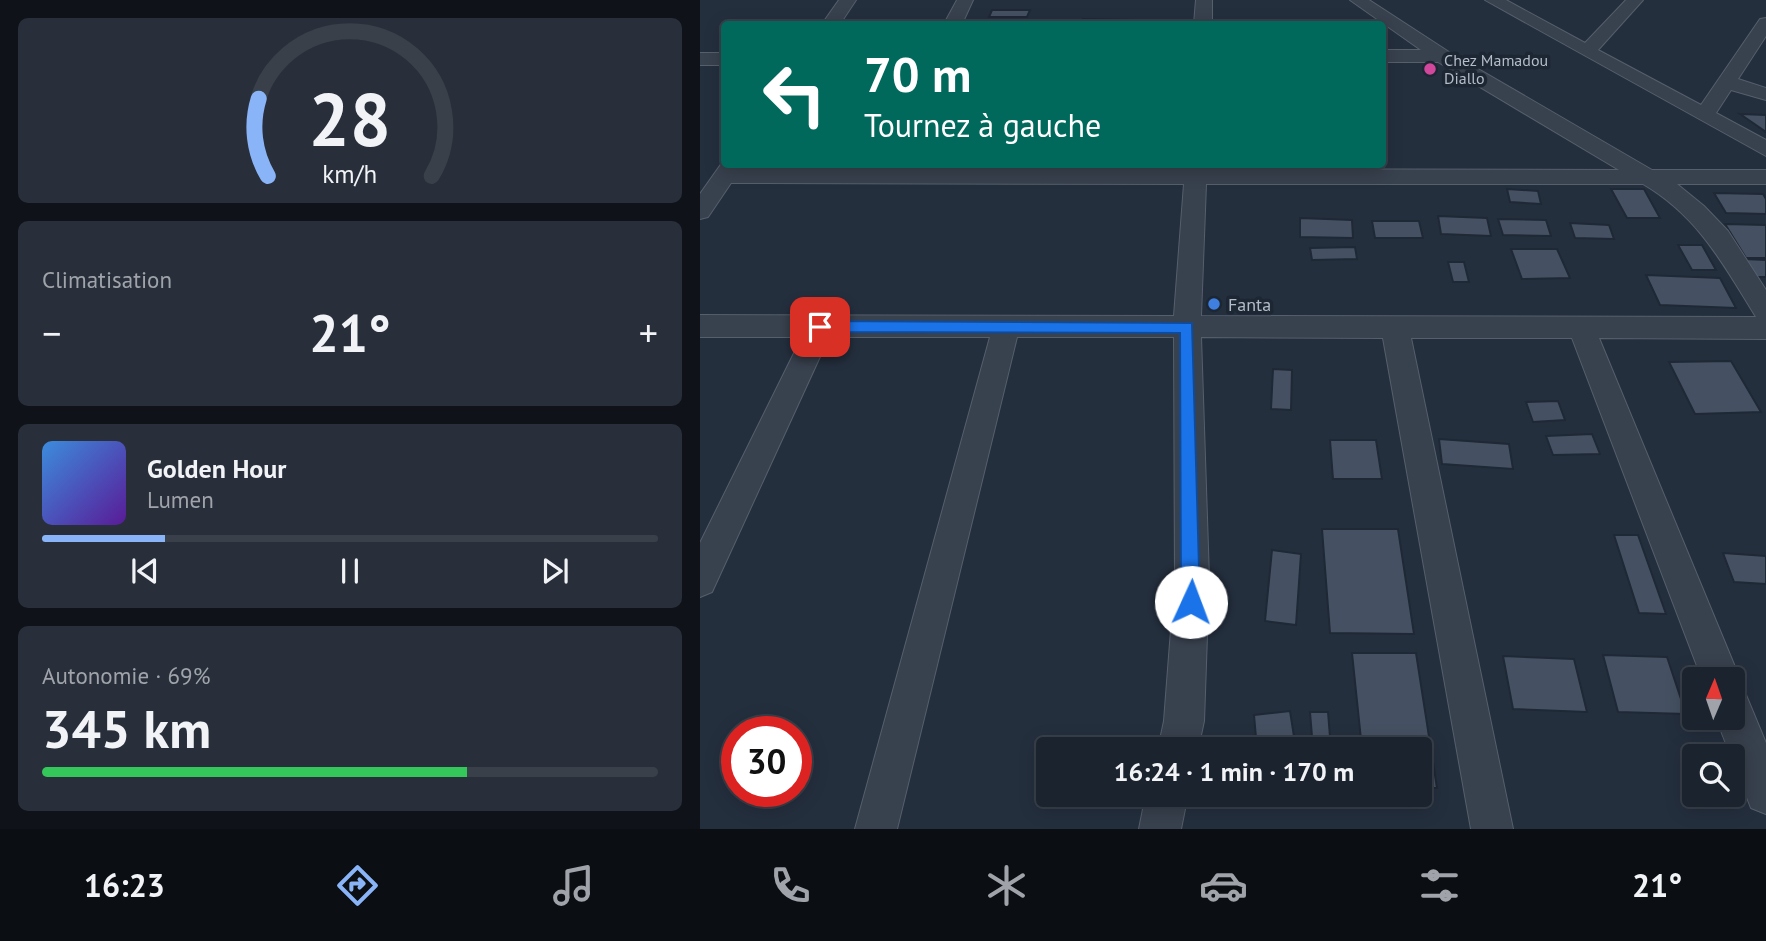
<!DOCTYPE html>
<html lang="fr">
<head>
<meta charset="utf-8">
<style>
	body { margin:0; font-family:"PT Sans",sans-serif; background:#282f3a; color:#f1f3f6; height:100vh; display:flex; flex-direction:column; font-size:26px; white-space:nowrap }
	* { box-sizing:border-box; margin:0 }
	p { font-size:23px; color:#a0a4aa }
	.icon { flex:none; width:38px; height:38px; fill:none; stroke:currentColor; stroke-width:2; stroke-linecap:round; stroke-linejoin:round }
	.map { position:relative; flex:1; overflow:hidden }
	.sheet { display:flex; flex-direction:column; gap:18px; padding:18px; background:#0f1319; width:700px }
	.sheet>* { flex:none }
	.guide { position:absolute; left:21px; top:21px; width:665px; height:147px; border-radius:7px; box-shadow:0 4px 18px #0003,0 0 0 2px #39404a; background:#00695c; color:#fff; overflow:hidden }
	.needle { width:46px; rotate:2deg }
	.tools { position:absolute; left:982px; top:667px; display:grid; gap:14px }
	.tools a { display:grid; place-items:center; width:63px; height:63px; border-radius:7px; background:#1b232e; box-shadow:0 4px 18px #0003,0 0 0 2px #39404a; font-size:35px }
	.speed { position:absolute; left:21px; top:716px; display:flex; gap:14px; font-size:35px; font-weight:700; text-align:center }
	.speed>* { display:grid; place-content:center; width:91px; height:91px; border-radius:50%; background:#1b232e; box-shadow:0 4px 18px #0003,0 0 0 2px #39404a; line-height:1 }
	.speed .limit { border:10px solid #d22; background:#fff; color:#111 }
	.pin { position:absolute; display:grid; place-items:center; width:60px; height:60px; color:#fff; margin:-30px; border-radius:14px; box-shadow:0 4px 10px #0006 }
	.me { position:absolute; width:77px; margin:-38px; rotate:2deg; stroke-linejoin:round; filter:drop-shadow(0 0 5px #0008) }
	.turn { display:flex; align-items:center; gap:24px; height:147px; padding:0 28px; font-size:32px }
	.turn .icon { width:91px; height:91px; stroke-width:2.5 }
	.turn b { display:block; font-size:49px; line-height:60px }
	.big { font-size:52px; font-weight:700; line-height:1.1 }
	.sheet .widget { flex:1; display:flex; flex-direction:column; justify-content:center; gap:10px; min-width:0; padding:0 24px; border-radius:10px; background:#282f3a }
	.sheet .dial { align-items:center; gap:0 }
	.dial svg { height:182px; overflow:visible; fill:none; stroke:#39404a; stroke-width:7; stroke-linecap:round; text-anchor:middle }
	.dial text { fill:#f1f3f6; stroke:none }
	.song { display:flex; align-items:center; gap:21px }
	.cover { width:84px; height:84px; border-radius:10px; background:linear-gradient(135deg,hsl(210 70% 55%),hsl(270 70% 35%)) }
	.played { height:7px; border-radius:4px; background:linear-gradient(90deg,#8ab4f8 20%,#39404a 20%) }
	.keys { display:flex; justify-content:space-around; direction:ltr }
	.heat { display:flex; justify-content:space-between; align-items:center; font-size:38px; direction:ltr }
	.charge { height:10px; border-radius:5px; background:linear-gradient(90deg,#34c759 69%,#39404a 0) }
	.trip { position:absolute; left:336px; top:737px; width:396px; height:70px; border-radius:7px; background:#1b232e; box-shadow:0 4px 18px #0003,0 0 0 2px #39404a; font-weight:700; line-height:70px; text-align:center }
	.dock { display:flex; height:112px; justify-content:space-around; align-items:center; background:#0b0e12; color:#a0a4aa }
	.dock .icon { width:49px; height:49px }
	.dock .current { color:#8ab4f8 }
	.dock b { font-size:32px; color:#f1f3f6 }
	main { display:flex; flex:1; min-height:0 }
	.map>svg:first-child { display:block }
</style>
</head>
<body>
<main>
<section class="sheet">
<div class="widget dial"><svg viewBox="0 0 100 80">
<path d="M14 69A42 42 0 1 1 86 69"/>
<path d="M14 69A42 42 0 0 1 10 35" stroke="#8ab4f8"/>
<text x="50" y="56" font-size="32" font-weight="700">28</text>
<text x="50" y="72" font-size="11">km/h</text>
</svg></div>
<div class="widget"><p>Climatisation</p>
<div class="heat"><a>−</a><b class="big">21°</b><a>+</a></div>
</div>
<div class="widget">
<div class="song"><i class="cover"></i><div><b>Golden Hour</b><p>Lumen</p></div></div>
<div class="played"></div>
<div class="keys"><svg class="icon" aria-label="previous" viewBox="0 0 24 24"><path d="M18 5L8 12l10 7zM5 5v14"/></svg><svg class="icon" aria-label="pause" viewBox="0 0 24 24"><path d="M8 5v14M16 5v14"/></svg><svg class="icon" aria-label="next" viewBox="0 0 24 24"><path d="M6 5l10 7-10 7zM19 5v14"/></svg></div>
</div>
<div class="widget"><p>Autonomie · 69%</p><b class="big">345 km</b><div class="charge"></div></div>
</section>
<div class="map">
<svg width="1066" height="829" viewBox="0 0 1066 829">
	<rect width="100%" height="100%" fill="#242f3e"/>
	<!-- green -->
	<path fill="#263c3f" d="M209,164L479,165V169L206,173Z"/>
	<!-- building -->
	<path fill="#455162" stroke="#1f2835" stroke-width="2" d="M292,10H330L327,17H289Z
		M383,19L431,20L430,24H382Z
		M456,20H490V24H456Z
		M1040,114L1066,115V132Z
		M807,189L838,191L841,204L810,202Z
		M911,189H944L960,218H927Z
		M1014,193L1063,194L1066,199V214L1026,213Z
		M738,216L787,218L791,236L741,234Z
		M600,218L652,220L653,238L600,237Z
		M798,219L846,220L851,236L803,235Z
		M672,221H719L723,238H675Z
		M870,223L909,225L914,239L875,238Z
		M1025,224L1066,225V258H1046Z
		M978,245H1002L1016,270H992Z
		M655,247L657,259L612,260L610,248Z
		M811,249H857L870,278L822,279Z
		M1043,259L1066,260V277H1054Z
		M748,262H764L769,282H753Z
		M946,275L1020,278L1036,308L960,305Z
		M1031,361L1061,412L995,414L969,362Z
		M573,369L592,370L591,410L571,409Z
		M858,401L865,420L833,422L826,402Z
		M892,434L900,454L853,455L846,436Z
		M739,439L809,444L813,469L742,464Z
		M630,440H676L682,479H633Z
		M622,529H698L714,634L630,633Z
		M914,535H938L966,614L939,613Z
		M572,550L601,554L596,625L565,621Z
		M1023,553L1066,556V584L1034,582Z
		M652,653H716L737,788H719V749H662Z
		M903,655L967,657L986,714L918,712Z
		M803,656L874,659L887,712L813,709Z
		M590,711L596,749H557L554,715Z
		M610,712H628L631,749H613Z"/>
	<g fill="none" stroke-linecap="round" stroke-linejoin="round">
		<defs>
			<path id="minor" d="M139,0H156L140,24H122Z
				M257,0H273L262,24H244Z
				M496,0H512V24H494Z
				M650,0H669L749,52L952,170H1066V184H977L1004,206L1028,231L1066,290V339L899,338L1040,679L1035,691L1046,695L1066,743V814L1051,808L1016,718H1032V679H1002L872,338H711L813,829H771L683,338L501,337L509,578L504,721L498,749H458L464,721L475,578L474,337H317L197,829H155L290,337H129L12,592L0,597V543L102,337H0V315L474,316L484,184L31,183L8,217L0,219V194L24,160V164H44L41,169H485V164H507V169L919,170L738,62H682V50H721ZM506,184H943C999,217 1023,264 1056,317L501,316Z
				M785,0H806L885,43L926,0H943L898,50L1001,105L1060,19L1066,18V36L1038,79L1066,88V100L1031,90L1016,113L1066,140V156Z
				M0,53H24V65H0Z
				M446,794H488L481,829H439Z"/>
		</defs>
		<!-- minor casing -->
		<use href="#minor" stroke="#565f6c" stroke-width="2"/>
		<!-- minor -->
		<use href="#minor" fill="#38414e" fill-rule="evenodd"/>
	</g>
	<!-- route -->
	<path fill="#1a73e8" stroke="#114b97" stroke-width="2" d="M120,321L492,323L500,602L497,609L491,611L484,609L481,602L480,333L120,332L112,327Z"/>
	<!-- markers -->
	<circle fill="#d1479c" stroke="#1d2633" stroke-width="2.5" cx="730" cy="69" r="7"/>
	<circle fill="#3f7fe0" stroke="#1d2633" stroke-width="2.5" cx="514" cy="304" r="7"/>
	<g text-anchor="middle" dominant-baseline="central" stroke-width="7" stroke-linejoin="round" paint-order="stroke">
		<!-- far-poi labels -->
		<g font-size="16" fill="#b4bcc9" stroke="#1d2633" text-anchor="start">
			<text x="744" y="60">Chez Mamadou<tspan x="744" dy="18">Diallo</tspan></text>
		</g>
		<!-- poi labels -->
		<g font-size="18" fill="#b4bcc9" stroke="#1d2633" text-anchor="start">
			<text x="528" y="304">Fanta</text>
		</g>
	</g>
</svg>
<div class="tools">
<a><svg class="needle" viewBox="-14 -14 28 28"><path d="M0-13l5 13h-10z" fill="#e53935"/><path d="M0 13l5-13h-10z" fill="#a0a4aa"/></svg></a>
<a><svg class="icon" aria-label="search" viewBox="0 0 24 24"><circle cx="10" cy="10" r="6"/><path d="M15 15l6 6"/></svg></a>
</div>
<div class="speed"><div class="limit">30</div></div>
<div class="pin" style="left:120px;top:327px;background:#d93025"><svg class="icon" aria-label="arrive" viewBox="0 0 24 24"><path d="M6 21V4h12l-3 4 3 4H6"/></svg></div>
<svg class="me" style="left:491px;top:602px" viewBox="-20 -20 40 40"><circle r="19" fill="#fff"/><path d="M0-13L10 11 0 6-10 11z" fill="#1a73e8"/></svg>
<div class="trip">16:24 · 1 min · 170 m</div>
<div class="guide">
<div class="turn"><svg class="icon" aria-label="left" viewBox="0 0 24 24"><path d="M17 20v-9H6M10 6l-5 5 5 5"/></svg><div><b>70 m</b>Tournez à gauche</div></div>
</div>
</div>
</main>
<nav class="dock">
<b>16:23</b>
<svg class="icon current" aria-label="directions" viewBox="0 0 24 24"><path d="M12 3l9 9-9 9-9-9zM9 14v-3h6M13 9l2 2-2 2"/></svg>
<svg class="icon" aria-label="music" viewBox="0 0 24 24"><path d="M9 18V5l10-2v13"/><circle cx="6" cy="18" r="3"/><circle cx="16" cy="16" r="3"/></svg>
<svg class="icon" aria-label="phone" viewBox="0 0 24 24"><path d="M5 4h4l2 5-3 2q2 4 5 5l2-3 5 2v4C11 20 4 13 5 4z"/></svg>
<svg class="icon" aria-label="climate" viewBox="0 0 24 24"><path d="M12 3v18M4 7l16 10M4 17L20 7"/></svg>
<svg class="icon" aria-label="car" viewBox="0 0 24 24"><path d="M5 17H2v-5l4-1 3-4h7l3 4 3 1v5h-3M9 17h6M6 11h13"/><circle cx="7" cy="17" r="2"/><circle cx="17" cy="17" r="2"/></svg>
<svg class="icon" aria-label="filters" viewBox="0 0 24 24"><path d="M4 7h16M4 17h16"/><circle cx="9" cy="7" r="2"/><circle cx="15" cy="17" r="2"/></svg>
<b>21°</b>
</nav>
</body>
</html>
